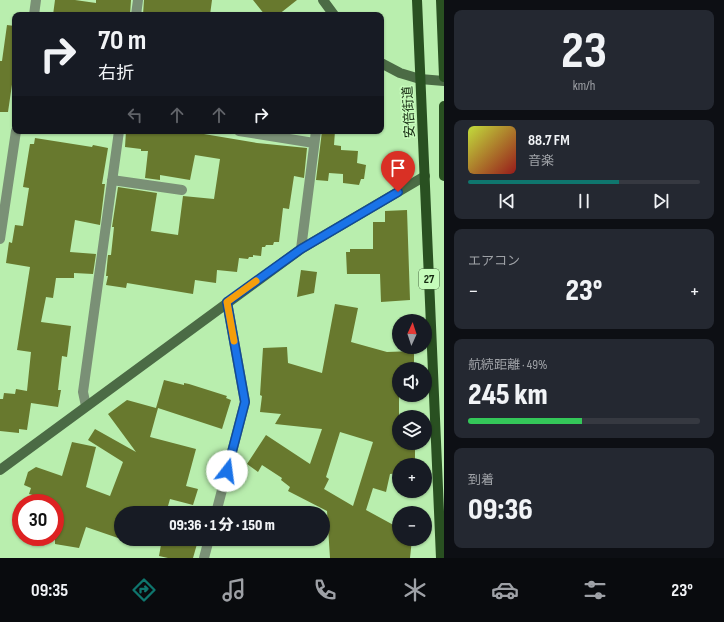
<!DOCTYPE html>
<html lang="ja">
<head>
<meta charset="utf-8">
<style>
	body { margin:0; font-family:"Sofia Sans Condensed","Noto Sans JP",sans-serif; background:#242831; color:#f1f3f6; height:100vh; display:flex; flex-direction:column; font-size:15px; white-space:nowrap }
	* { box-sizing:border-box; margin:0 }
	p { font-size:13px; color:#9ea1a6 }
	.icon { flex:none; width:22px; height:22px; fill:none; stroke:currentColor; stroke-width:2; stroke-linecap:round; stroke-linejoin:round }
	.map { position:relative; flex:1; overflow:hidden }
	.sheet { display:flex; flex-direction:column; gap:10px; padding:10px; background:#0d0f14; width:280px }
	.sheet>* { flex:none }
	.hud { position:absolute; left:12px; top:12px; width:372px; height:122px; border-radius:8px; box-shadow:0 1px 3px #0004; background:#171b24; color:#f1f3f6; overflow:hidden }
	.needle { width:26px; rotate:3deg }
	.controls { position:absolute; left:392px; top:314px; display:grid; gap:8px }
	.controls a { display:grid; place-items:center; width:40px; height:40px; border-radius:50%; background:#171b24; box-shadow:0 1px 3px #0004; font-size:20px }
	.speed { position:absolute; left:12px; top:494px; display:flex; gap:8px; font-size:20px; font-weight:700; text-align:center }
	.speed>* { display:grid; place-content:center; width:52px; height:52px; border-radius:50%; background:#171b24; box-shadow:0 1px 3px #0004; line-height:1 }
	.speed .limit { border:6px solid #d22; background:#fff; color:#111 }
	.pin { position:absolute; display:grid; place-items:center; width:34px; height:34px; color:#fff; margin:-41px -17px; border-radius:50% 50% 50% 0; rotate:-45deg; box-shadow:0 0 4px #0007 }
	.pin .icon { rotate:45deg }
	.me { position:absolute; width:44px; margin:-22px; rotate:15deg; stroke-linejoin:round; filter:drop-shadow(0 0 3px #0008) }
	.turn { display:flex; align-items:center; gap:14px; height:84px; padding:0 20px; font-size:18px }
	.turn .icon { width:52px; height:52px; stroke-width:2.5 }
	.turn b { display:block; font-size:28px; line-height:34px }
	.lanes { display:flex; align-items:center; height:38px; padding:0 20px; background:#0003; justify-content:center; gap:20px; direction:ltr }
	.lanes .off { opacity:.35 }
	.big { font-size:30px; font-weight:800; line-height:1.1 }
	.sheet .card { flex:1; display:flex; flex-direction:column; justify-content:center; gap:6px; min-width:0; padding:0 14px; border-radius:8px; background:#242831 }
	.sheet .dial { align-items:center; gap:0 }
	.dial b { font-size:52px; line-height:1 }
	.song { display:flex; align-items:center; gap:12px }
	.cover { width:48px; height:48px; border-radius:6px; background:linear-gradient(135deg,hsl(70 70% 55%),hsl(0 70% 35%)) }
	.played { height:4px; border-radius:2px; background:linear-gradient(90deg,#0f766e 65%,#363941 65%) }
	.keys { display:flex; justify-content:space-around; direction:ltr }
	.heat { display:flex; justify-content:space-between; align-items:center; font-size:22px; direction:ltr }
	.charge { height:6px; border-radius:3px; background:linear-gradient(90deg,#34c759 49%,#363941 0) }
	.trip { position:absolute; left:114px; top:506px; width:216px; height:40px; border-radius:20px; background:#171b24; box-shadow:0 1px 3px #0004; font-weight:800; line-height:40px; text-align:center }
	.dock { display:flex; height:64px; justify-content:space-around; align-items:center; background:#090b0e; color:#9ea1a6 }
	.dock .icon { width:28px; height:28px }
	.dock .current { color:#0f766e }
	.dock b { font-size:18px; color:#f1f3f6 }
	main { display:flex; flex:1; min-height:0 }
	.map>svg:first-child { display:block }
</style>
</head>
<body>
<main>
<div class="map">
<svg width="444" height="558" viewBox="0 0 444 558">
	<rect width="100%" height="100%" fill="#b9eeae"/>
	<!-- building -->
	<path fill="#68792e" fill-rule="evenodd" d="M55,0H75L96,3V0H131L130,15H53Z
		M144,0H212L210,15H143Z
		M253,0H297L278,15H265Z
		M7,25L15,26V64L8,112H0V61H2Z
		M126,131H186L257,143L307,148L304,178L294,176L289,209L283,208L279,242H274L273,245H266L265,247H262L261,256L253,255V257H249L248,259L239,258L237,272L217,270L216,283L195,280L193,294L127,283L126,288L106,285L108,276H106L108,255H111L114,227H112L118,187L157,193L151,231L178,235L183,196L214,199L220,159L195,155L190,180L160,175V180L145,178L148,151H141V149L125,147Z
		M322,131H335L334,145L341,146V150L358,151L357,163L366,165L364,179H361L359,185L343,183V174L329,173L328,181L316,180Z
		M35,138L92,147L93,145L108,148L102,184H105L100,225L75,220L70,252L96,254L93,274L74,273V278H56L53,298L46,297L41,322L71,326L67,357L62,356L58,390H61L58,407L31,403L27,430L19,429V433L0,431V399H3L4,393L15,394L16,389L27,391L31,352L17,350L30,267L6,263L9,242L12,243L15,225L23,226L29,188L23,187L30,144H34Z
		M407,210L410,300L381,302L380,274H347L346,252H350V249H373V222H385V211Z
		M301,270L317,272L314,293L297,297Z
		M335,304L358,308L351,342L387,352L414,351V369H399V443H415V465H399V473L390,474L386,492L373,488L366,510L399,528V539H412L410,558H330L327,511L288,491L290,487L281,480L282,478L262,465L258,472L247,464L266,435L310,464L322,429L275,424L281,414L260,412L262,396L260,395L263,348L287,347L288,363L322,373ZM340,432L373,442L353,506L324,489L329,479L326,477Z
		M164,380L184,385V383L189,384L227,396L226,398L231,400L222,429L158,408L150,437L196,449L186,486L198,489L193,505L170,499L166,513H121V539L86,527L79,548L55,544V501L29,494L31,488L24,485L28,472L36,467L62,476L72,442L96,447L86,487L110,496L123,462L88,440L95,429L136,452L108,414L127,400L156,408Z
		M162,539H196L195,543L197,544L193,558H168L159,556Z"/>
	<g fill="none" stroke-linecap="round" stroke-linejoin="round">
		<!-- street -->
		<path stroke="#7a9076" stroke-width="10" d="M34,15L36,0
			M136,15L138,0
			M239,131L314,143
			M112,180L182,190
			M0,239L16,131
			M301,249L316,131
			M86,406L83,392L119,131
			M216,513L245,402L227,302
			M204,558L209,539"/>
		<!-- secondary -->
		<path stroke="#4b6b45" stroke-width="10" d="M323,0L334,15
			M381,63L400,73L420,79L444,81
			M0,470L301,249L425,176"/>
		<!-- primary -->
		<path stroke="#295021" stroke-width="10" d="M417,0L441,558
			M441,0L444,77
			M444,106V176"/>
	</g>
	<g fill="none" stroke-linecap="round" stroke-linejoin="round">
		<defs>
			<path id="route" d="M227,471L245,402L227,302L301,249L398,192"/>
		</defs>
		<!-- route casing -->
		<use href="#route" stroke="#114b97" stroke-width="10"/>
		<!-- route -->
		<use href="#route" stroke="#1a73e8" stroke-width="7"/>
		<!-- slow -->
		<path stroke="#f59e0b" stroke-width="7" d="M234,341L227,302L256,281"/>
	</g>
	<g text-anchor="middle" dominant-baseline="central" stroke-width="3" stroke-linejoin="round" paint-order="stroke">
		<!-- shield labels -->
		<rect fill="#c6fcbb" stroke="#496843" stroke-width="1" x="419" y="269" width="20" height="20" rx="3"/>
		<g font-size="12" font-weight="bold" fill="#142810">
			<text x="429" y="279">27</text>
		</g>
		<!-- street labels -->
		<g font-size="13" fill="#142810" stroke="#c6fcbb">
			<text transform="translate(409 112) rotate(-93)">安倍街道</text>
		</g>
	</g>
</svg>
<div class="controls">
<a><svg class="needle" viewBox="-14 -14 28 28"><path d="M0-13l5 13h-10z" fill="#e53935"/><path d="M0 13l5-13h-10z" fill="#9ea1a6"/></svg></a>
<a><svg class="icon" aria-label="sound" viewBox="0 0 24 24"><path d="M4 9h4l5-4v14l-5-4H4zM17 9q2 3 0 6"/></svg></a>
<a><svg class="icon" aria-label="layers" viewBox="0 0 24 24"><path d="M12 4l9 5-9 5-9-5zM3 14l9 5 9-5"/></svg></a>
<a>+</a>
<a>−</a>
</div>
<div class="speed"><div class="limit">30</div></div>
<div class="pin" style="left:398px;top:192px;background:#d93025"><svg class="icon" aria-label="arrive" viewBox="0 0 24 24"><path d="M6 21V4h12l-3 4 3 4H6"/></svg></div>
<svg class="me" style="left:227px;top:471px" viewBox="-20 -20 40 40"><circle r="19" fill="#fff"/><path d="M0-13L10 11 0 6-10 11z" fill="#1a73e8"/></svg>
<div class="trip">09:36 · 1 分 · 150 m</div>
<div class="hud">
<div class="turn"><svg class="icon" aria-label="right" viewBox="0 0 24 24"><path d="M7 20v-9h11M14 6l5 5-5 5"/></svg><div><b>70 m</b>右折</div></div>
<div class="lanes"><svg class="icon off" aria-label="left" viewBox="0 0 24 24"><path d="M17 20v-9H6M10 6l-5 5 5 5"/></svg><svg class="icon off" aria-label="ahead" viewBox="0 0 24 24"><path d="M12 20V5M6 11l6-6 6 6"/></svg><svg class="icon off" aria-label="ahead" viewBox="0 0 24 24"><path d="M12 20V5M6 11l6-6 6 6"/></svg><svg class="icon" aria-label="right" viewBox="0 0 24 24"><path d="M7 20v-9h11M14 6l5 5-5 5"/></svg></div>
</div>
</div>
<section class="sheet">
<div class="card dial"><b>23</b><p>km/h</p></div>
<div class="card">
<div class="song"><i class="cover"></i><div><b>88.7 FM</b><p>音楽</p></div></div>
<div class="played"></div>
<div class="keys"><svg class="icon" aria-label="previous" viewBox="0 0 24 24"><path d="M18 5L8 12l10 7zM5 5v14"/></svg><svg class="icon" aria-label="pause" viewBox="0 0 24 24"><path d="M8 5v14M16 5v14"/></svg><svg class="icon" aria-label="next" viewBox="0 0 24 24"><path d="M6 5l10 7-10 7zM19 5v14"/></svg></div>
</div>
<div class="card"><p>エアコン</p>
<div class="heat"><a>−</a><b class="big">23°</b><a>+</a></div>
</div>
<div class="card"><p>航続距離 · 49%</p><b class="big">245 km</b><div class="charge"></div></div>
<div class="card"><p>到着</p><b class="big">09:36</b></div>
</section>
</main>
<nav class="dock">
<b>09:35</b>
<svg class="icon current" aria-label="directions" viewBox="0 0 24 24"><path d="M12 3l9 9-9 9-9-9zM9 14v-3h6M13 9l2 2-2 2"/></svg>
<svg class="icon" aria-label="music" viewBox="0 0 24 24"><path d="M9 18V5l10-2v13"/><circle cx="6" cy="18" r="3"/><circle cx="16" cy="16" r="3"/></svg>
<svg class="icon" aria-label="phone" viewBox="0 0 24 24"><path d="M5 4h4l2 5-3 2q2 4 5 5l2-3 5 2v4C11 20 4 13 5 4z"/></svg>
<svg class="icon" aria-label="climate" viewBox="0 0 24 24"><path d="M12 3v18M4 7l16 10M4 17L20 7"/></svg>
<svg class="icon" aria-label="car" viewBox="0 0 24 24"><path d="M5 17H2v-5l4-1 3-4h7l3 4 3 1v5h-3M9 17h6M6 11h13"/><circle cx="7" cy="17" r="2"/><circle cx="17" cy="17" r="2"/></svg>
<svg class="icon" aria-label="filters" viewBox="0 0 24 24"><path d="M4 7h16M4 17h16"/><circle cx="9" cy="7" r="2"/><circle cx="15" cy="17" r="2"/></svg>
<b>23°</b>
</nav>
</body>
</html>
